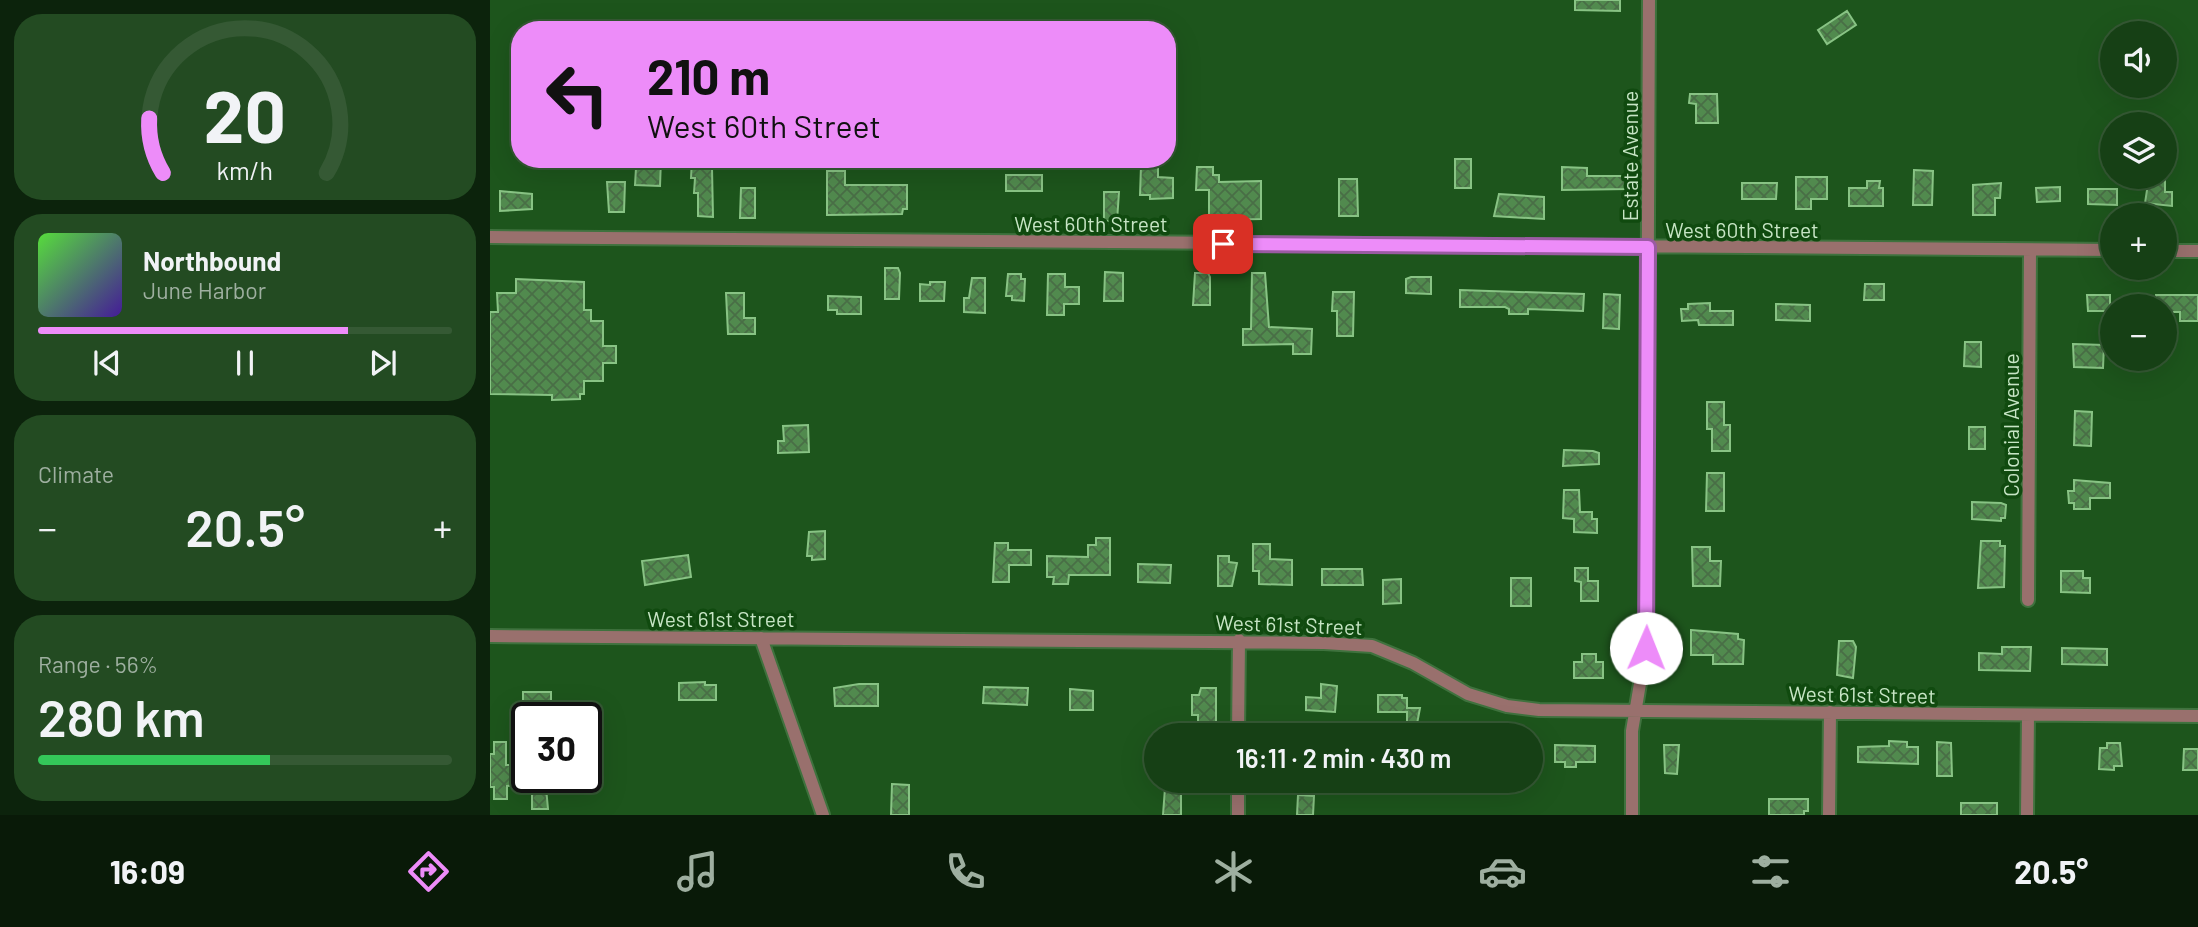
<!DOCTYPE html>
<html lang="en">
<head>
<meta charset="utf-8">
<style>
	body { margin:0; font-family:Barlow,sans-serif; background:#234b22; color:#f1f3f6; height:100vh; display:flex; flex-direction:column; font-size:26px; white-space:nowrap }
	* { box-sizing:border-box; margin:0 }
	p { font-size:23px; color:#9eafa0 }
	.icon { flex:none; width:38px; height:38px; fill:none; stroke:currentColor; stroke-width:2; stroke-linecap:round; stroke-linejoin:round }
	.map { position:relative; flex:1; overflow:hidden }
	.drawer { display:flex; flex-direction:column; gap:14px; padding:14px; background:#0c230c; width:490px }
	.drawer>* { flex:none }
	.top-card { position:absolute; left:21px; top:21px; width:665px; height:147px; border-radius:28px; box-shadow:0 7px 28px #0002,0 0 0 2px #355934; background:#ed8cf9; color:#111; overflow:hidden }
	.controls { position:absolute; left:1610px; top:21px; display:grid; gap:14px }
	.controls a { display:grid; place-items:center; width:77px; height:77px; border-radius:50%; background:#164015; box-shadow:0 7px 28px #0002,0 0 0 2px #355934; font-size:35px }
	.speed { position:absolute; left:21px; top:702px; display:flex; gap:14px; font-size:35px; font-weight:700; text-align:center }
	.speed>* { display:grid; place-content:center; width:91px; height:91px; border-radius:50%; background:#164015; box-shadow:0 7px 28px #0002,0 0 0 2px #355934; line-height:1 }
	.speed .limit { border:4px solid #111; border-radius:10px; background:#fff; color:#111 }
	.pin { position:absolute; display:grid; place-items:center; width:60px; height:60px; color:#fff; margin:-30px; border-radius:14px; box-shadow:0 4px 10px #0006 }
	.me { position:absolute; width:77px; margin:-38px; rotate:1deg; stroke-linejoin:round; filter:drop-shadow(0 0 5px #0008) }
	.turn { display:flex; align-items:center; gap:24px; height:147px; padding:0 21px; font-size:32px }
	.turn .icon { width:91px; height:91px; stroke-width:2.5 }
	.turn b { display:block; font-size:49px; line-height:60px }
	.big { font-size:52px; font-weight:600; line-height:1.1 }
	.drawer .card { flex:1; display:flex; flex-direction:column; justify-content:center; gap:10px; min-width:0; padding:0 24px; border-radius:28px; background:#234b22 }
	.drawer .dial { align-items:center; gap:0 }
	.dial svg { height:182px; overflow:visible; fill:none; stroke:#355934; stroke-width:7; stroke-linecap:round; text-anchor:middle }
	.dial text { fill:#f1f3f6; stroke:none }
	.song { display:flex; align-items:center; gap:21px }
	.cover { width:84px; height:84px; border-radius:10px; background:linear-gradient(135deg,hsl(110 70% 55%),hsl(260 70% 35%)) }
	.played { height:7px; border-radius:4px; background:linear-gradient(90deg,#ed8cf9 75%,#355934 75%) }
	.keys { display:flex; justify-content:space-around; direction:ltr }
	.heat { display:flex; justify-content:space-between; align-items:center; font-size:38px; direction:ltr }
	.charge { height:10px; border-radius:5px; background:linear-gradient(90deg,#34c759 56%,#355934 0) }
	.trip { position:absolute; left:654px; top:723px; width:399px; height:70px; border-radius:35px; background:#164015; box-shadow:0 7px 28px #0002,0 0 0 2px #355934; font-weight:600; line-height:70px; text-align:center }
	.tab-bar { display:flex; height:112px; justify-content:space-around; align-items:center; background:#091a08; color:#9eafa0 }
	.tab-bar .icon { width:49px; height:49px }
	.tab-bar .current { color:#ed8cf9 }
	.tab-bar b { font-size:32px; color:#f1f3f6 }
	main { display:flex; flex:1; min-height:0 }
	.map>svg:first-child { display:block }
</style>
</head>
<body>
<main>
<section class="drawer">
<div class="card dial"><svg viewBox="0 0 100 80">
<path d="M14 69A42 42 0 1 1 86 69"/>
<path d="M14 69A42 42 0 0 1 8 45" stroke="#ed8cf9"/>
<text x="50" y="56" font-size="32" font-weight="700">20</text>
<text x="50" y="72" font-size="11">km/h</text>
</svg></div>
<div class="card">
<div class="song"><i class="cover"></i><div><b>Northbound</b><p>June Harbor</p></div></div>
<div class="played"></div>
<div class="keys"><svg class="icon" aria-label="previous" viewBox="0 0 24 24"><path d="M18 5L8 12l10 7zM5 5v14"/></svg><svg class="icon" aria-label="pause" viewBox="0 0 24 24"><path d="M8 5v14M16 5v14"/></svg><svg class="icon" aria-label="next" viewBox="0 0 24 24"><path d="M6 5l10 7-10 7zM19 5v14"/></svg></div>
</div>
<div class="card"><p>Climate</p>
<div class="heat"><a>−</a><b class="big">20.5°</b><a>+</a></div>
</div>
<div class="card"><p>Range · 56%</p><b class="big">280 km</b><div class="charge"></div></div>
</section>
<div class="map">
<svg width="1708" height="815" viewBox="0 0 1708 815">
	<defs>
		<pattern id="building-cross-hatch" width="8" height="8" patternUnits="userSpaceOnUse" patternTransform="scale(1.75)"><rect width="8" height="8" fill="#518a4e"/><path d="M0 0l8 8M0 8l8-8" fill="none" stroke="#496e46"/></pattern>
	</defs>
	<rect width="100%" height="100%" fill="#1d551c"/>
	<!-- building -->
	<path fill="url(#building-cross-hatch)" stroke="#88c384" stroke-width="2" d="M1085,0H1130V11L1085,10Z
		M1357,11L1366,25L1337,44L1328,30Z
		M1200,94H1227L1228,123H1206V104L1199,103Z
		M160,159H171L170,186L145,185L146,168H160Z
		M202,159H217V168H222L223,217L208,216V193H204L205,178H201Z
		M965,159H981V188H965Z
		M651,166H668V177L683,178V198L660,199V195H650Z
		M707,167H723V175H729V182L771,181V219L719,220V190H706Z
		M1072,167L1097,168V176H1138V189L1072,190Z
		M1424,170L1443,171L1442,205H1423Z
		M337,171H355V185H417V209H413L412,214L337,215Z
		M516,175H552V191H516Z
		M1306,177H1337V199H1321V209H1306Z
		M1659,177H1675V192H1682V206L1655,203Z
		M849,179H867L868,216H849Z
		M1377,181H1390L1389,188H1393V206H1359V188H1377Z
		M117,182H135L134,212H119Z
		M1252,183H1287L1286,199H1252Z
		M1511,183L1510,198H1505V215H1483V185Z
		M1570,187V201L1547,202L1546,188Z
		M251,188H265V218H250Z
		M1598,189H1627V205L1598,204Z
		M10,191L42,194V209L10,211Z
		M614,192H629L627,221H614Z
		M1009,194L1054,197V219L1004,216Z
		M395,268H408L410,273L409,299H395Z
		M615,272L633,273V301H614Z
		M705,273H718L720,277V305H703Z
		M762,273H775L779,327L822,329L821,354H803V344L753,345V329H761Z
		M518,274H531V279H535L534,301L522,300V296H516Z
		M558,274H575V287H589V304H574V315H557Z
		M921,277H941V294L916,293V279Z
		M482,278H495V313L474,312V298H479Z
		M26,279L94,282V310H101V321H113V346H126V363H113V381H94V394H90V399L62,400V395L0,394V312H8L7,293H26Z
		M440,282H455L454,301H430V284L440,285Z
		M1375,284H1394V300H1374Z
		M970,290L1094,294L1093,311L1038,309V314H1019V309L1015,307H970Z
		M843,292H864L863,336H847V311H842Z
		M236,293H254V318H265V334H238Z
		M1114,294L1130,295L1129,329L1113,328Z
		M1597,295H1620V311H1598Z
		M1666,295H1708V321H1690V312H1675V306H1666Z
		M338,296L371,297V314H347V310H338Z
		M1220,303V311H1243V325H1209L1208,320L1192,321L1191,309H1198V304Z
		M1286,304L1320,305V321L1286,320Z
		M1475,342H1491V367L1474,366Z
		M1583,344L1614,345L1613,368L1584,367Z
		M1217,402H1234V425H1240V451H1222V429H1217Z
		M1585,411L1602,412L1601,446L1584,445Z
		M318,425L319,452L288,453V441H294L293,426Z
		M1479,427H1495V449H1479Z
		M1074,450L1103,451L1109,453V464L1073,466Z
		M1217,473H1234V511H1216Z
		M1584,480L1620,483V498H1600V509H1584V503H1579L1578,491H1584Z
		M1074,490H1089L1090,512H1102V519H1107V533L1084,532V519L1073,518Z
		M1482,502L1511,503L1516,505L1515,518H1511V521L1482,519Z
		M335,531V559L322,560V556H317L319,532Z
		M606,538H620V575H579L578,584H563L564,577H557V556L598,557V545H606Z
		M1491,541H1510V546H1515L1514,587L1488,588Z
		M505,543H518V550H541V565H519V582H503Z
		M763,544H780V559L802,560V585L769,584V571H763Z
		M1202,547H1220V561H1231L1230,586H1203Z
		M198,555L201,577L155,585L152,561Z
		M728,556H739V562L747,563L742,586H728Z
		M648,564L681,565L680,583L648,582Z
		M1085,568H1098V581H1108V601H1091V582L1085,581Z
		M832,569H872L873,585H832Z
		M1571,571H1593V578H1600V593L1571,592Z
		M1021,578H1041V606H1021Z
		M911,579V603L893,604V580Z
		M1201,630L1248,634V639L1254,640L1253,664H1223V655H1201Z
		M1349,641H1363L1366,647L1363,678L1347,675Z
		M1512,647H1541L1540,671L1489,670V653L1512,654Z
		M1572,648L1617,649V665L1572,664Z
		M1092,654H1106V662H1113V678H1084V662H1092Z
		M215,682V685H226V700H189V683Z
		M369,684H388V706H345L344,688Z
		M831,684L847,686L845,712L816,710V697L831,698Z
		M494,687L538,688L537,705L493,703Z
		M711,688H726V735H708V715H702V695H709Z
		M580,689L603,691V710H580Z
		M33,692H61V717L33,716Z
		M888,695H912V698H917V708H930L927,724H917V712H888Z
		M1399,741L1417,742V747H1428V764L1368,762V747L1399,746Z
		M4,742H16V765H32V770H37V777H55L58,809H42V792H36V784L17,786V799H4V787H0V754H4Z
		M1447,742L1461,743L1462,776H1447Z
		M1617,743H1630L1632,766H1624V770L1609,769L1610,748H1617Z
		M1065,745L1105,746V762H1086V767H1075V762H1065Z
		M1174,745H1189L1187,774L1175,773Z
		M1694,749H1708V770H1693Z
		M402,784L419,785V815H401Z
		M691,787V815H673L675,788Z
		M808,795L824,796L823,815H807Z
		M1279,799H1318V811H1314V815H1279Z
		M1471,803H1507V815H1471Z"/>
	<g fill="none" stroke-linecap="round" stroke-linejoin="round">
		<defs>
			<path id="minor" d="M0,237L1622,250
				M1675,251H1708
				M1538,600L1540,250
				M0,636L834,643L882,646L923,663L978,694L1017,706L1049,710L1708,716
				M271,638L333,815
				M748,735L749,640
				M748,815V780
				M1142,815V731L1156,648L1159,0
				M1339,815L1340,712
				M1537,815L1538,715"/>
		</defs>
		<!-- minor casing -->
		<use href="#minor" stroke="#3f723e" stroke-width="16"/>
		<!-- minor -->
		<use href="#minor" stroke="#99706d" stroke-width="12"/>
	</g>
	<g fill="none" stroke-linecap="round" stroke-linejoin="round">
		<defs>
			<path id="route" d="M733,244L1158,247L1156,648"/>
		</defs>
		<!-- route casing -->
		<use href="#route" stroke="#9a5ba2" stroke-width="18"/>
		<!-- route -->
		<use href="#route" stroke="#ed8cf9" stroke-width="12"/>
	</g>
	<g text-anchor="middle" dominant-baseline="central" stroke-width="7" stroke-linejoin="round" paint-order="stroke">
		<!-- street labels -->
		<g font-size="21" fill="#c7e5c5" stroke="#104a0f">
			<text transform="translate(1139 156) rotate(-90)">Estate Avenue</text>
			<text x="601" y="223">West 60th Street</text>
			<text x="1252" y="229">West 60th Street</text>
			<text transform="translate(1520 425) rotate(-90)">Colonial Avenue</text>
			<text x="231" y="618">West 61st Street</text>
			<text transform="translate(799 624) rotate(2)">West 61st Street</text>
			<text transform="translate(1372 694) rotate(1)">West 61st Street</text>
		</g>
	</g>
</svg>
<div class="controls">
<a><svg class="icon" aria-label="sound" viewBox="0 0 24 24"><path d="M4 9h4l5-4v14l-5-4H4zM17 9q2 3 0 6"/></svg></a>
<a><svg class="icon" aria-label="layers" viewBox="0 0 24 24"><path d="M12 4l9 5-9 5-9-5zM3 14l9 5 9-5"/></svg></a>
<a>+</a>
<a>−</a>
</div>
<div class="speed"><div class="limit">30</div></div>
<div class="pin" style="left:733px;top:244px;background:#d93025"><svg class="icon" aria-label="arrive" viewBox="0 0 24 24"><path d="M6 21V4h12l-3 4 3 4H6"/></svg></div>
<svg class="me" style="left:1156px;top:648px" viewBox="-20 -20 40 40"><circle r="19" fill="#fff"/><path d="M0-13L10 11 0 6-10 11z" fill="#ed8cf9"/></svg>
<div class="trip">16:11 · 2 min · 430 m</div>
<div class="top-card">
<div class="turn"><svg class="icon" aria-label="left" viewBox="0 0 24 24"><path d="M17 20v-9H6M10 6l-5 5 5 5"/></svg><div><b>210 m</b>West 60th Street</div></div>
</div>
</div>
</main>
<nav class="tab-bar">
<b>16:09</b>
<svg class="icon current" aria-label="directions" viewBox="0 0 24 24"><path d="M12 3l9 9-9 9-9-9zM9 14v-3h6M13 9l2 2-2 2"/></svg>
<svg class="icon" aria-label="music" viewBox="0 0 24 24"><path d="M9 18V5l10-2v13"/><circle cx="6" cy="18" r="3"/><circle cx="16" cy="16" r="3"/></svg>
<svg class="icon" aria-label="phone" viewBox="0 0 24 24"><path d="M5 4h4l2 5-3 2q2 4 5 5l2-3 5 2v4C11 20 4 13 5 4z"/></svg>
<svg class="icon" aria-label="climate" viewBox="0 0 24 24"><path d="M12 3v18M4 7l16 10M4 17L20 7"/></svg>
<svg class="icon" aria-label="car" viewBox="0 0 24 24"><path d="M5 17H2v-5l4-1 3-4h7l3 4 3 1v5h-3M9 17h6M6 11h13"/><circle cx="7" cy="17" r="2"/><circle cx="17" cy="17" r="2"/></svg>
<svg class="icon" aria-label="filters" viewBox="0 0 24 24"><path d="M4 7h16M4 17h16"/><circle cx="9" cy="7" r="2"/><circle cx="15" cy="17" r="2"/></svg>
<b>20.5°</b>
</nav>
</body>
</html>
